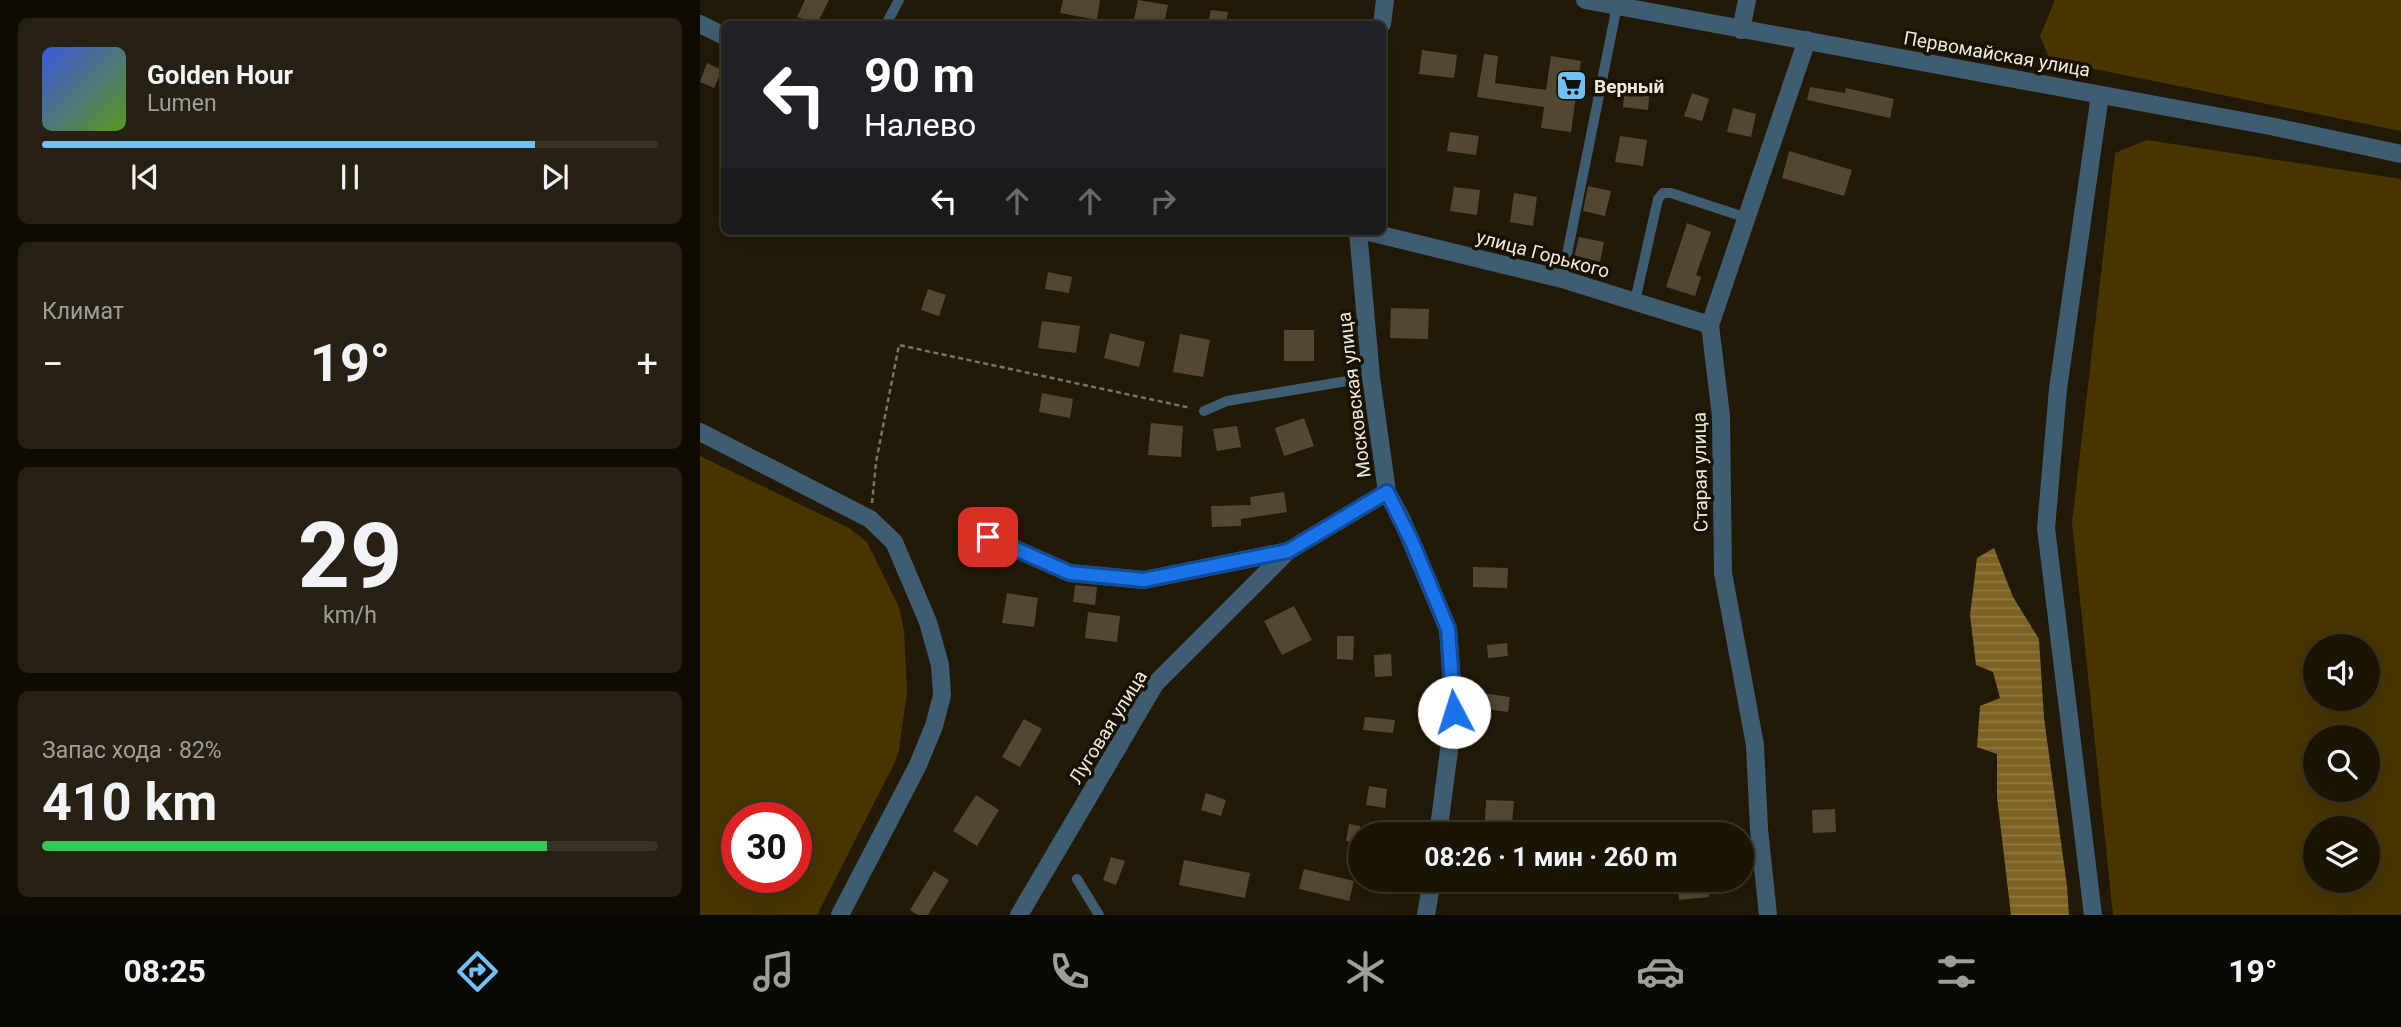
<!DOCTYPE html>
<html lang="ru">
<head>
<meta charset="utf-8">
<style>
	body { margin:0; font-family:Roboto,sans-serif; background:#272113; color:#f1f3f6; height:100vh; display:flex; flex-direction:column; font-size:26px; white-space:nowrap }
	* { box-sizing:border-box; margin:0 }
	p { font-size:23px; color:#9f9e9a }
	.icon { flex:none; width:38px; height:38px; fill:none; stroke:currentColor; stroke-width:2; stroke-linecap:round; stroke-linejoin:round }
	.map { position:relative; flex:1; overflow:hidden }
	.details { display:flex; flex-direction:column; gap:18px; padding:18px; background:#0e0b02; width:700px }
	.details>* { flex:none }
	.top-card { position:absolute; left:21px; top:21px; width:665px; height:214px; border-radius:10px; box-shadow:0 7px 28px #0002,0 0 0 2px #383326; background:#202124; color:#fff; overflow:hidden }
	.buttons { position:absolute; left:1603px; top:634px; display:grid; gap:14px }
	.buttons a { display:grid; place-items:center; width:77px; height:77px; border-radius:50%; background:#1a1404; box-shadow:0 7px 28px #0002,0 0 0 2px #383326; font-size:35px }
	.speed { position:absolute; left:21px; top:802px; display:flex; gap:14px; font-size:35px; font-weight:700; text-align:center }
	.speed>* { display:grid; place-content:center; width:91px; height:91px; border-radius:50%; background:#1a1404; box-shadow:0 7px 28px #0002,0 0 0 2px #383326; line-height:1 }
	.speed .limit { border:10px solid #d22; background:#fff; color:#111 }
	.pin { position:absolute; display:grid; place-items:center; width:60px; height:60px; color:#fff; margin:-30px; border-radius:14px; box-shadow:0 4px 10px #0006 }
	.me { position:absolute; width:77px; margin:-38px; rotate:355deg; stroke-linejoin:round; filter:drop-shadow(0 0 5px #0008) }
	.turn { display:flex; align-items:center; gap:24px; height:147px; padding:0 28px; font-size:32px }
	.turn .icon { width:91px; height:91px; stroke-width:2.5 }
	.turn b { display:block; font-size:49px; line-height:60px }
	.lanes { display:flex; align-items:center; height:66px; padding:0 28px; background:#0003; justify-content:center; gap:35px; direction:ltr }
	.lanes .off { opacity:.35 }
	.big { font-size:52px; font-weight:700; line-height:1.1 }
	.details .widget { flex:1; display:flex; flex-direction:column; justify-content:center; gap:10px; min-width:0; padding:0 24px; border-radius:10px; background:#272113 }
	.details .dial { align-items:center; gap:0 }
	.dial b { font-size:91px; line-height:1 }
	.song { display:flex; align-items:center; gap:21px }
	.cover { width:84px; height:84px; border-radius:10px; background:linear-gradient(135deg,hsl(230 70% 55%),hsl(90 70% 35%)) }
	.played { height:7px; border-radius:4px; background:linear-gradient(90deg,#71c1f5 80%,#383326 80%) }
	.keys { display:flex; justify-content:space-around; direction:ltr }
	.heat { display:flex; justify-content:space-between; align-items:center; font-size:38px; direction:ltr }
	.charge { height:10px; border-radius:5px; background:linear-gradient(90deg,#34c759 82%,#383326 0) }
	.trip { position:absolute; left:648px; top:822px; width:406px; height:70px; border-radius:35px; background:#1a1404; box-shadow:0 7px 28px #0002,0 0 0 2px #383326; font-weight:700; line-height:70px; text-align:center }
	.menu { display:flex; height:112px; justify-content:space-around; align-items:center; background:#0a0802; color:#9f9e9a }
	.menu .icon { width:49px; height:49px }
	.menu .active { color:#71c1f5 }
	.menu b { font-size:32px; color:#f1f3f6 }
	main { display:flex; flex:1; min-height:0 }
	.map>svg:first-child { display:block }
</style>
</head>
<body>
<main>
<section class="details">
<div class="widget">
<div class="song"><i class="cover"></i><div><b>Golden Hour</b><p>Lumen</p></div></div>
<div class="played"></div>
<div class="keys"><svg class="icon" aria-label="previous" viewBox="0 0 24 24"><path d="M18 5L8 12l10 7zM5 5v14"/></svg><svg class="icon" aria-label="pause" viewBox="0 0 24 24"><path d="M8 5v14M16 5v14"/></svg><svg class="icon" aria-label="next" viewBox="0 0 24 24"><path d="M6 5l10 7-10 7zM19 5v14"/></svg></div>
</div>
<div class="widget"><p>Климат</p>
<div class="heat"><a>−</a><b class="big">19°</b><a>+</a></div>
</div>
<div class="widget dial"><b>29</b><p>km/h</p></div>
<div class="widget"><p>Запас хода · 82%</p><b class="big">410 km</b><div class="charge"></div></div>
</section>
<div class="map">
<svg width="1701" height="915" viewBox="0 0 1701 915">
	<defs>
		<pattern id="water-rules" width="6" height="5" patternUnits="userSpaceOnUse" patternTransform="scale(1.75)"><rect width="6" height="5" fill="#7d6323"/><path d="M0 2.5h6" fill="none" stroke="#907a42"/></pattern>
	</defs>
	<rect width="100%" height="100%" fill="#221a06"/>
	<!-- green -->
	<path fill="#483500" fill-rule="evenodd" d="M1355,0H1701V131L1350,60L1340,36Z
		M1447,140L1701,179V915H1413L1372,523L1415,153ZM1615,646H1668V698H1615ZM1615,737H1668V789H1615ZM1615,828H1668V880H1615Z
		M0,456L149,528L167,542L199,607L204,631L207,692L199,750L195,762L117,915H0ZM37,817H96V877H37Z"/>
	<!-- water -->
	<path fill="url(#water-rules)" d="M1294,548L1313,597L1339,639L1344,718L1367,886L1369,915H1311L1297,797V754L1277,747L1280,706L1300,698L1293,672L1276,665L1270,615L1277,558Z"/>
	<!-- building -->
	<path fill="#524832" d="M105,0H129L117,24L97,17Z
		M363,0H400L397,20L360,13Z
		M438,0L468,5L464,24H433Z
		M511,10L528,12L526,24H508Z
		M722,50L757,55L754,78L719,74Z
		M784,54L798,56L795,83L846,90L851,56L881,61L871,132L841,128L844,107L777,97Z
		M7,63L22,70L14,88L0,82Z
		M925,85L950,88L948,110L923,107Z
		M1110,87L1145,93L1146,88L1194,99L1190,118L1107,100Z
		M992,93L1009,99L1002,121L984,116Z
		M1033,108L1056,114L1051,137L1027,132Z
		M750,132L779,136L776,155L747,151Z
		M920,136L947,140L943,166L915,162Z
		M1089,151L1152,170L1144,196L1082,178Z
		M888,186L911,191L905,216L883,211Z
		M754,187L780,190L777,215L750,211Z
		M814,193L837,197L833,226L810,222Z
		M987,223L1011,232L996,275L1001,277L995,296L966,287Z
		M879,237L904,242L900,262L874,257Z
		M348,272L372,277L369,293L345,289Z
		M228,289L246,295L239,316L221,310Z
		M691,308L729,309L728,339L690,338Z
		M342,321L380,326L376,353L338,348Z
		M584,330H614V361H584Z
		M410,333L445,342L439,367L404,358Z
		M480,334L510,340L503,377L473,372Z
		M342,393L373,399L370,418L339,412Z
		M604,418L614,446L584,456L575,428Z
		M451,423L483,426L481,457L448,455Z
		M537,426L541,447L517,451L513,429Z
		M584,492L587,512L541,519V526L512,527L511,506L551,505L550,497Z
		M773,567L808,568L807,588L773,587Z
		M375,585L397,587L395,605L373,602Z
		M307,593L338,598L334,627L302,623Z
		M594,606L612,640L582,655L564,621Z
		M388,612L420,616L417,642L385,638Z
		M637,636H654L653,660L637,659Z
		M807,643L808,656L788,658L787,645Z
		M691,654L692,676L675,677L674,655Z
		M774,692L810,697L808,712L772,707Z
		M665,717L695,720L693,733L663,730Z
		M324,719L342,729L320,767L302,757Z
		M669,786L687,789L685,808L666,805Z
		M506,793L526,800L521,816L501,810Z
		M276,795L299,810L277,846L253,831Z
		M786,800L814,801L812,824L785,822Z
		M1135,809L1136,832L1113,833L1112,810Z
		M649,824L660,826V843L646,841Z
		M411,857L425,861L416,885L403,880Z
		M484,860L550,873L545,898L479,885Z
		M604,869L654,881L649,901L599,889Z
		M234,871L249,880L228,915H218L210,910Z
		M1007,880L1009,897L979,900L977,882Z"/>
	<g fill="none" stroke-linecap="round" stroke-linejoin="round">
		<!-- path -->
		<path stroke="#7b7463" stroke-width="2.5" stroke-dasharray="5 3.5" stroke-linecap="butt" d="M172,503L176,462L199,345L491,408"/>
		<!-- service -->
		<path stroke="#3f5d72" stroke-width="10" d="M186,24L199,0
			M862,279L917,6
			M935,301L958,199L963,193H971L1047,218
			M504,411L527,401L671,377
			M377,879L399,915"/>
		<!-- minor -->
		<path stroke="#3f5d72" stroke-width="18" d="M0,24L24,36
			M682,24L685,0
			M1041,30L1047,0
			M658,231L671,377L687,492L702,520L748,629L754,712L738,835
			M665,231L862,279L1010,325
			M0,432L170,519L194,542L228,622L240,665L242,695L234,726L218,765L140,915
			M288,537L370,573L444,580L588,551L687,492
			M319,915L455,684L588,551
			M726,915L732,880
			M1068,915L1059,829L1055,745L1023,573L1021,416L1010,325L1107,40
			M1393,915L1346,528L1358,389L1400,95"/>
		<!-- tertiary -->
		<path stroke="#3f5d72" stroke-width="18" d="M885,0L1570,126L1701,154"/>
	</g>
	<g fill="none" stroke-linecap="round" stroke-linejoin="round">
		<defs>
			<path id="route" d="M288,537L370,573L444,580L588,551L687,492L712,542L748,629L754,712"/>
		</defs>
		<!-- route casing -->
		<use href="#route" stroke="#114b97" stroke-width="18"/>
		<!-- route -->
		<use href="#route" stroke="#1a73e8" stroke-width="12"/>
	</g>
	<!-- icons -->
	<defs>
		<symbol id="supermarket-square" viewBox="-11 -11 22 22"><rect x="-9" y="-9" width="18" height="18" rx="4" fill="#71c1f5" stroke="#191100"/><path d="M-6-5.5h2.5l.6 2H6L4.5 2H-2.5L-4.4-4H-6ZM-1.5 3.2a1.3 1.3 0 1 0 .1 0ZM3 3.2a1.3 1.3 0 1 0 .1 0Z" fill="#111"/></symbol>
	</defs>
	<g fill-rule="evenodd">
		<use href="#supermarket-square" x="854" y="68" width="35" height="35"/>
	</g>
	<g text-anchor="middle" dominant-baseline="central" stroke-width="7" stroke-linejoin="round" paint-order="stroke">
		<!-- street labels -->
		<g font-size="19" fill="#f0eadd" stroke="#191100">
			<text transform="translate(1297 54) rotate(10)">Первомайская улица</text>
			<text transform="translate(843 254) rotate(15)">улица Горького</text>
			<text transform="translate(654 395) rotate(-97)">Московская улица</text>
			<text transform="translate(1000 472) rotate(-91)">Старая улица</text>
			<text transform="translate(408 727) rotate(-58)">Луговая улица</text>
		</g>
		<!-- poi labels -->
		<g font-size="19" font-weight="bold" fill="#f0eadd" stroke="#191100" text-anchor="start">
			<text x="894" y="86">Верный</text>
		</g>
	</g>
</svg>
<div class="buttons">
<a><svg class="icon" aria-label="sound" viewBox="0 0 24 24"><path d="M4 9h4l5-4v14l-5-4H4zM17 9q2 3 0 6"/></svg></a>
<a><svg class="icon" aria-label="search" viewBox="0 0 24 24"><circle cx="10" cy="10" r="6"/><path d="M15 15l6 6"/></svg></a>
<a><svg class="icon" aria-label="layers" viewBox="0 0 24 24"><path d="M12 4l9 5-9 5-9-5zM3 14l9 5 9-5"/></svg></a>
</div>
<div class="speed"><div class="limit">30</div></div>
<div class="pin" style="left:288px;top:537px;background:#d93025"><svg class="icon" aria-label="arrive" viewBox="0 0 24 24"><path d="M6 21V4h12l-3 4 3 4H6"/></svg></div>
<svg class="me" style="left:754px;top:712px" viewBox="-20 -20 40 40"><circle r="19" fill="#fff"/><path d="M0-13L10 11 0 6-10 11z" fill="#1a73e8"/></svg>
<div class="trip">08:26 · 1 мин · 260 m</div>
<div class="top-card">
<div class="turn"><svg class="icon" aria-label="left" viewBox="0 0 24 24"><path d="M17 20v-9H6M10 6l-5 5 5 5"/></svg><div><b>90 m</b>Налево</div></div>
<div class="lanes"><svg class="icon" aria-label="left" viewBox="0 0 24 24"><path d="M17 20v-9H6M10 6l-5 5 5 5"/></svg><svg class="icon off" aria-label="ahead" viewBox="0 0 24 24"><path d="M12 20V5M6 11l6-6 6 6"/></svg><svg class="icon off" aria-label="ahead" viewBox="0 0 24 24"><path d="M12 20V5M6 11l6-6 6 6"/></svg><svg class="icon off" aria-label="right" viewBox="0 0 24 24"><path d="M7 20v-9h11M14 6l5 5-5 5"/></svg></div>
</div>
</div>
</main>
<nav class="menu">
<b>08:25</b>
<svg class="icon active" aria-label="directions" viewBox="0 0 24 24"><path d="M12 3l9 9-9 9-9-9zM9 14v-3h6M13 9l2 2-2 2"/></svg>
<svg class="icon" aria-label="music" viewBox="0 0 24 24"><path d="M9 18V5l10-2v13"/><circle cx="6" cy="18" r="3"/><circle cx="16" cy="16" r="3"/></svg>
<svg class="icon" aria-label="phone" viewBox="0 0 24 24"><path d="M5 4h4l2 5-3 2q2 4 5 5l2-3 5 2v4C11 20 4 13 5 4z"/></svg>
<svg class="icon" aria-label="climate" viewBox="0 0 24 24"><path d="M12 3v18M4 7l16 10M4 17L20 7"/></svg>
<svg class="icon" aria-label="car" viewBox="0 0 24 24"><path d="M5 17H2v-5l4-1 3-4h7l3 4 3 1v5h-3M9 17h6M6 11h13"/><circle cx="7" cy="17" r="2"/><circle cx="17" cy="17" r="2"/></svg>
<svg class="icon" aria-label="filters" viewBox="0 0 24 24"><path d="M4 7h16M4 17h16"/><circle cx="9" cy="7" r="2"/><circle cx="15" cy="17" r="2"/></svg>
<b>19°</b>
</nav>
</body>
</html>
